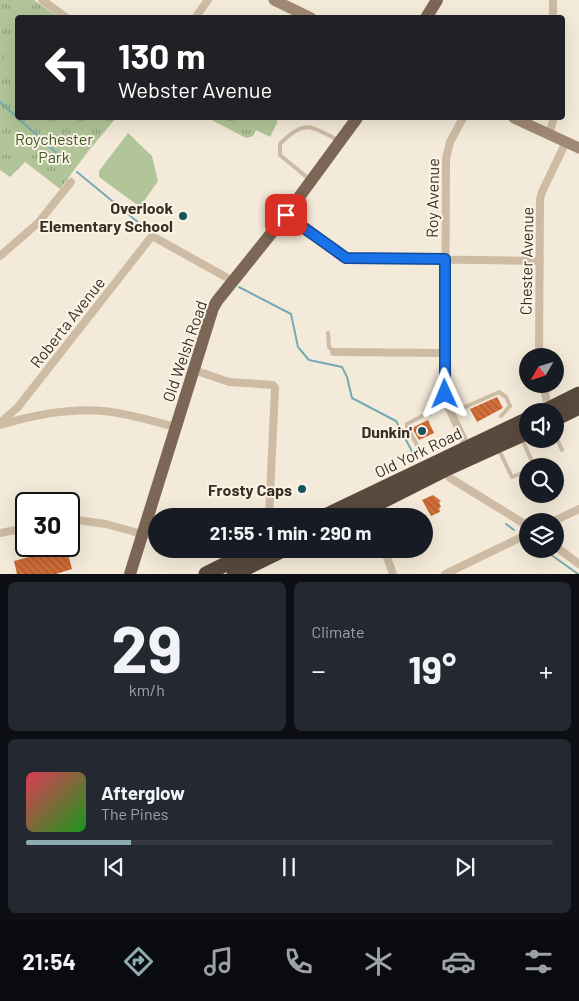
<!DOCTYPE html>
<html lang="en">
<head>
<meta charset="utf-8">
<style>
	body { margin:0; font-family:Barlow,sans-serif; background:#242831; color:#f1f3f6; height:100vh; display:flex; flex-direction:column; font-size:19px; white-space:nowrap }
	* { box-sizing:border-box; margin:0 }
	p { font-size:16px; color:#9ea1a6 }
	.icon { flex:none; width:28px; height:28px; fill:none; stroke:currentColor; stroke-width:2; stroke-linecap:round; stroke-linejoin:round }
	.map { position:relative; height:574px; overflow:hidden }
	.details { display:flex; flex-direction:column; gap:8px; padding:8px; background:#0d0f14; flex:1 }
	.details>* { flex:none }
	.banner { position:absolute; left:15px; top:15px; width:550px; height:105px; border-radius:5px; box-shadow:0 5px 20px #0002; background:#202124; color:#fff; overflow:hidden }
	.needle { width:32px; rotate:231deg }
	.buttons { position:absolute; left:519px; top:348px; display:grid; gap:10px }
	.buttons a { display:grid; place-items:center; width:45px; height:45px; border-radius:50%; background:#171b24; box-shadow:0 5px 20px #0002; font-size:25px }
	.speed { position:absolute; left:15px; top:492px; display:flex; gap:10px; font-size:25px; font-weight:700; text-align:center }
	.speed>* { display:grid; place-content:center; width:65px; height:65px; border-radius:50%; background:#171b24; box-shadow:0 5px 20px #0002; line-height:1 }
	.speed .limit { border:2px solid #111; border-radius:8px; background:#fff; color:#111 }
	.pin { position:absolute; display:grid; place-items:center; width:42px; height:42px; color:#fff; margin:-21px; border-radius:10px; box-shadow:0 2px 8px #0006 }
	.me { position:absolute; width:55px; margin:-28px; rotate:359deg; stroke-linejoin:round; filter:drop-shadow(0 0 4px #0008) }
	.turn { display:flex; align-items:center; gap:18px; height:105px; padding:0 20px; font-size:22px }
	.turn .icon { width:65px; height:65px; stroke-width:2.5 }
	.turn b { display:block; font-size:35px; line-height:42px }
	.big { font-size:38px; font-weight:700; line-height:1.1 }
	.details .card { flex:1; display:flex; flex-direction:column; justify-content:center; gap:8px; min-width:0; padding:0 18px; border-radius:8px; background:#242831 }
	.details .dial { align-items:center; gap:0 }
	.dial b { font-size:65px; line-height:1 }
	.song { display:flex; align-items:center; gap:15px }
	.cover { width:60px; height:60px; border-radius:8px; background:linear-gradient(135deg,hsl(350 70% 55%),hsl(120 70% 35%)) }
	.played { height:5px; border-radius:2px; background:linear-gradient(90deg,#8fabb2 20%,#363941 20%) }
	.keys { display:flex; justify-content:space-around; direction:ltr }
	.heat { display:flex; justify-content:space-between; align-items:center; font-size:28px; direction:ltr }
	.details .tiles { flex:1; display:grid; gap:8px; grid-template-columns:1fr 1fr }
	.card:last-child { grid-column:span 2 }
	.trip { position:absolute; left:148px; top:508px; width:285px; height:50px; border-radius:25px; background:#171b24; box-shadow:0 5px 20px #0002; font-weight:700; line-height:50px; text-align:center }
	.tabs { display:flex; height:80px; justify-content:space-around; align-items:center; background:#090b0e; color:#9ea1a6 }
	.tabs .icon { width:35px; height:35px }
	.tabs .selected { color:#8fabb2 }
	.tabs b { font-size:22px; color:#f1f3f6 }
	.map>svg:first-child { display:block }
</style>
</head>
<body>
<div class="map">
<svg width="579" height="574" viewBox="0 0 579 574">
	<defs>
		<pattern id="park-tufts" width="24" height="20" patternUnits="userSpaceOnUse" patternTransform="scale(1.25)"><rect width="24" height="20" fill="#b1c598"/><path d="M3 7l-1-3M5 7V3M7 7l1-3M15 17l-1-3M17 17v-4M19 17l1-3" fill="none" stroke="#91a07c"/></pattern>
		<pattern id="building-back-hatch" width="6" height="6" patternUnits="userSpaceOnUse" patternTransform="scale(1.25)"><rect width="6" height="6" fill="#d26e39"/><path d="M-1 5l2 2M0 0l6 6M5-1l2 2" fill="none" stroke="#ab5b30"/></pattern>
	</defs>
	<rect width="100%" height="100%" fill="#f4ead9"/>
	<!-- park -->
	<path fill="url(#park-tufts)" d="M0,0H34L58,17L18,18V118H116L86,154L60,189L25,162L10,177L0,170Z
		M208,118H243L241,123L256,130L253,136L246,138Z"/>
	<!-- pitch -->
	<path fill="#b1c598" d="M10,48L17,53V62L7,77L0,71V62Z
		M81,118H103L95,128Z
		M243,118H272L278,121L270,137L241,123Z
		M128,133L152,156L158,181L140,207L99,177V171Z"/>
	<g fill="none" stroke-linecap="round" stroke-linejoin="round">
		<!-- stream -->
		<path stroke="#75abb4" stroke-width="2" d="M0,102L70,165
			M77,172L145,228
			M239,287L291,314L298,347L309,360L342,367L347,377L352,398L396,421L416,459
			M506,524L514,530
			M543,549L578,574"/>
	</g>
	<!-- building -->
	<path fill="url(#building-back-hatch)" d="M497,397L503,408L477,422L470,409Z
		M428,420L434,433L419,440L412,428Z
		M433,495L441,501L439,502L441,507L439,508L440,512L431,516L422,500Z
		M50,546H66L72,569L56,574H17L14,561L51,551Z"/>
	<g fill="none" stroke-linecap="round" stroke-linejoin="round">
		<!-- lane -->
		<path stroke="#cdbba4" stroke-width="4" d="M309,179L280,155V144C304,119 310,126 338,140
			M328,333L329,347L334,352
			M463,408L499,392L506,397L510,406L501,416
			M555,434L562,450
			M522,439L534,466
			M499,450L512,477L528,471
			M421,452L407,427V424L426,414H430"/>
		<!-- street -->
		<path stroke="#cdbba4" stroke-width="8" d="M42,0L67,18
			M553,0V18
			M195,18L208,0
			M463,118L450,142L446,159L445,394L448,406L468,449
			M549,134L554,118
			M286,215L346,258L540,261
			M0,256L38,223L71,182
			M334,352L445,353
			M539,356L540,199L542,192L566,142
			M194,370L229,382L273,385L275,388L269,516
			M543,384L549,411
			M0,423L18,407L152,236L233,281
			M0,425C34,415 68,408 103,411C127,413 152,421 175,427
			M444,470L450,478L528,526
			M69,519L106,524L142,534
			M554,521L579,509
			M0,533L26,528
			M555,546L579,564
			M384,549L393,574
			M445,574L528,534"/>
		<!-- secondary -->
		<path stroke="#a18a75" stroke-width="11" d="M274,0L311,18
			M514,118L579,148"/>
		<!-- primary -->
		<path stroke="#7c6756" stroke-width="12" d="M426,18L437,0
			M130,574L213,308L217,301L286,215L357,118"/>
		<!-- highway -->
		<path stroke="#5a493d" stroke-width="15" d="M545,411L579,394
			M555,419L579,407
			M325,516L528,419
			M353,516L444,470L528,432
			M206,574L256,549
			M234,574L285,549"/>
	</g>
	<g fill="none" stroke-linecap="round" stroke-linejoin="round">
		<defs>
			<path id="route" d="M286,215L346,258L445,259V394"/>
		</defs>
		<!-- route casing -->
		<use href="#route" stroke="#114b97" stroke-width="12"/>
		<!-- route -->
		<use href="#route" stroke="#1a73e8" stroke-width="9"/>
	</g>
	<!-- markers -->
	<g fill="#18525e" stroke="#fbf4e6" stroke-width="2">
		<circle cx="183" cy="216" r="5"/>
		<circle cx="422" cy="431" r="5"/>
		<circle cx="302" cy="489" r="5"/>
	</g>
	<g text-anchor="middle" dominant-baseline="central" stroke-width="4" stroke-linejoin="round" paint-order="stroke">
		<!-- park labels -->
		<g font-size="16" fill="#425928" stroke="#fbf4e6">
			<text x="54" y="138">Roychester<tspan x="54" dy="18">Park</tspan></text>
		</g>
		<!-- street labels -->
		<g font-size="16" fill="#382e26" stroke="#fbf4e6">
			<text transform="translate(432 198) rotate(-89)">Roy Avenue</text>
			<text transform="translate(526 261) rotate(-89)">Chester Avenue</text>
			<text transform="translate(67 322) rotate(-52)">Roberta Avenue</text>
			<text transform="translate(184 351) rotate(-71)">Old Welsh Road</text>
			<text transform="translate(418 452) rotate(-26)">Old York Road</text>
		</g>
		<!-- poi labels -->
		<g font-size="16" font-weight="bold" fill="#382e26" stroke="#fbf4e6" text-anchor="end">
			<text x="173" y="207">Overlook<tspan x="173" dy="18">Elementary School</tspan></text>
			<text x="412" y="431">Dunkin'</text>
			<text x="292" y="489">Frosty Caps</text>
		</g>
	</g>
</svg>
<div class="buttons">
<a><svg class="needle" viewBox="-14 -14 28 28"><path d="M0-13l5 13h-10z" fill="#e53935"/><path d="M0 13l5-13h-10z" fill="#9ea1a6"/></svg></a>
<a><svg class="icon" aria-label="sound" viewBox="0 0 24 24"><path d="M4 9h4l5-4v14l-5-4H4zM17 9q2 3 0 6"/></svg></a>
<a><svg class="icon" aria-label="search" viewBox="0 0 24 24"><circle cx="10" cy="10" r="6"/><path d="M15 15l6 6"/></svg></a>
<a><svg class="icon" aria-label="layers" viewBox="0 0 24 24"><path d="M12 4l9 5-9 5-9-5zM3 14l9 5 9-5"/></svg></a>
</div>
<div class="speed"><div class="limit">30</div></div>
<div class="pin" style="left:286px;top:215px;background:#d93025"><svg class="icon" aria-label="arrive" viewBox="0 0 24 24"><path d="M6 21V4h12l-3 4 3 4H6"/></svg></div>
<svg class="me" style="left:445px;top:394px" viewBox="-20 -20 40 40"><path d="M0-17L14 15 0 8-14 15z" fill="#1a73e8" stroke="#fff" stroke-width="4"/></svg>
<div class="trip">21:55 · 1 min · 290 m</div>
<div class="banner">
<div class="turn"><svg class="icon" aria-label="left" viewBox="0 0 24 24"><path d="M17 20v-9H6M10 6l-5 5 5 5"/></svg><div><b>130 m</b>Webster Avenue</div></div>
</div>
</div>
<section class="details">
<div class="tiles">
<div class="card dial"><b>29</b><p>km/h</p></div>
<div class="card"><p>Climate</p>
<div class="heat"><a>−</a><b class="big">19°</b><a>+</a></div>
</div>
<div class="card">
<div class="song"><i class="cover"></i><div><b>Afterglow</b><p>The Pines</p></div></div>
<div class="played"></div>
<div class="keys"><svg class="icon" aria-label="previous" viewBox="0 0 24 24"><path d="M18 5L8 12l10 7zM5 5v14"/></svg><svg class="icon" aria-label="pause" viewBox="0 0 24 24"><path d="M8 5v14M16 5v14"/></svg><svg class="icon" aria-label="next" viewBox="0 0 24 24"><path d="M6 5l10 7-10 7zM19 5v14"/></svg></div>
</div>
</div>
</section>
<nav class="tabs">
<b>21:54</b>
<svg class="icon selected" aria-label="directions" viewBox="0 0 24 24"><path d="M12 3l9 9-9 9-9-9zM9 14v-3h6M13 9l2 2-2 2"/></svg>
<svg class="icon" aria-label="music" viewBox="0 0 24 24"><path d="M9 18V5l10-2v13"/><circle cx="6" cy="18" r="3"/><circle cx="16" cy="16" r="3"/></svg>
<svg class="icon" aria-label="phone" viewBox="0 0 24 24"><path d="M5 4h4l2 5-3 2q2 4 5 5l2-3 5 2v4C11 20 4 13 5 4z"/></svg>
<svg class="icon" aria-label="climate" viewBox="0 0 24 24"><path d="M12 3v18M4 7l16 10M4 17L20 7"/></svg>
<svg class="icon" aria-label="car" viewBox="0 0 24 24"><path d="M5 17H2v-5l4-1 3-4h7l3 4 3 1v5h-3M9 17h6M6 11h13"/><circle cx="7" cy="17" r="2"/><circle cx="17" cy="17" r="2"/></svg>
<svg class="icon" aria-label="filters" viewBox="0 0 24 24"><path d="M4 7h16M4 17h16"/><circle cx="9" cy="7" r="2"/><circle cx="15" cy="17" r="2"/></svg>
</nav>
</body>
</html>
